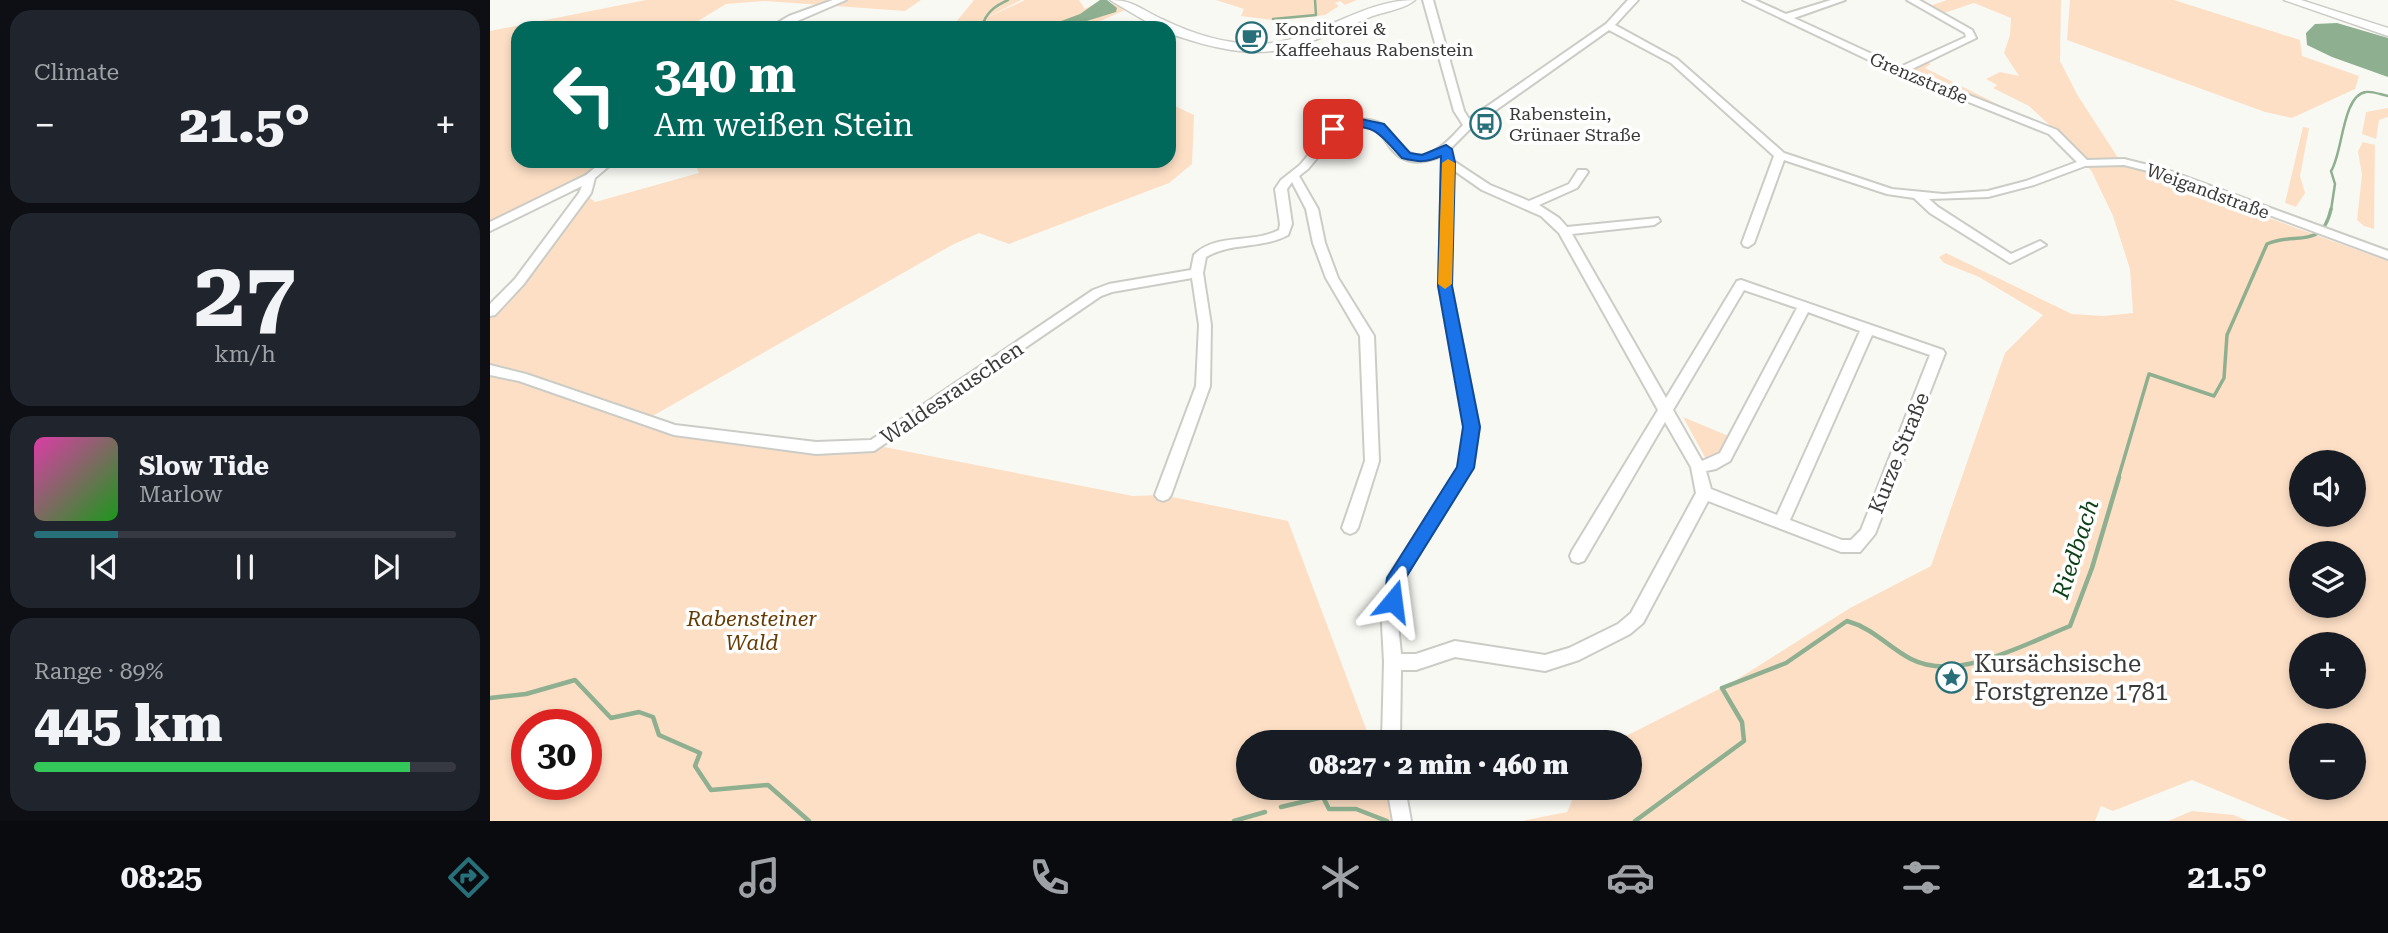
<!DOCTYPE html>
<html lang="en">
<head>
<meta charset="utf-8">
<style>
	body { margin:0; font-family:"Roboto Serif",serif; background:#20242c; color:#f1f3f6; height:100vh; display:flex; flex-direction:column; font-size:26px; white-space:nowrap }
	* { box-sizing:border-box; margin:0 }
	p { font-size:23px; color:#9ea1a6 }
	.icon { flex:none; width:38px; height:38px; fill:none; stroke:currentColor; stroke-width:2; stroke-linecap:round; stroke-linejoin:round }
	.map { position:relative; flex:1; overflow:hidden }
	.drawer { display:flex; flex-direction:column; gap:10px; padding:10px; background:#0d0f14; width:490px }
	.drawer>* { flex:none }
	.top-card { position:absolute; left:21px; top:21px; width:665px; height:147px; border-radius:21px; box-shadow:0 4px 10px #0003; background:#00695c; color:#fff; overflow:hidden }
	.controls { position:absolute; left:1799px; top:450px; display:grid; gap:14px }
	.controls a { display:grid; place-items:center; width:77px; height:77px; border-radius:50%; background:#171b24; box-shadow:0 4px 10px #0003; font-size:35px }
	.speed { position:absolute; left:21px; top:709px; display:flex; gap:14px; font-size:35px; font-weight:700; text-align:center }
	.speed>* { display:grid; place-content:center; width:91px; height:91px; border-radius:50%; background:#171b24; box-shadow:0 4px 10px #0003; line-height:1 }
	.speed .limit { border:10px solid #d22; background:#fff; color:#111 }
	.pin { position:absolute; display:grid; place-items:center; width:60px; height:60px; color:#fff; margin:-30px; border-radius:14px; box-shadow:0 4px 10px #0006 }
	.me { position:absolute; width:77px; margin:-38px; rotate:16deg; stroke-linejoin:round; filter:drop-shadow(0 0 5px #0008) }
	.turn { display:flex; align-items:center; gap:24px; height:147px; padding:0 28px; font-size:32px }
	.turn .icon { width:91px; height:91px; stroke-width:2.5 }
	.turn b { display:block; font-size:49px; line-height:60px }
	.big { font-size:52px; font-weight:800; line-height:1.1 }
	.drawer .tile { flex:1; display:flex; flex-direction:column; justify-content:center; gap:10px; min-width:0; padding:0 24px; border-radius:21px; background:#20242c }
	.drawer .dial { align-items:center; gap:0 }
	.dial b { font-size:91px; line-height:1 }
	.song { display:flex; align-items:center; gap:21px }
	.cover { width:84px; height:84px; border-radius:10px; background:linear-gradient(135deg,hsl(320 70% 55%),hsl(120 70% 35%)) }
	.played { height:7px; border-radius:4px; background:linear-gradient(90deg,#27707a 20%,#363941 20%) }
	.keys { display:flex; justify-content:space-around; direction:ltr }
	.heat { display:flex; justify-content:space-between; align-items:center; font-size:38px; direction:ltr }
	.charge { height:10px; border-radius:5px; background:linear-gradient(90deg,#34c759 89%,#363941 0) }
	.trip { position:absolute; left:746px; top:730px; width:406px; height:70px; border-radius:35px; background:#171b24; box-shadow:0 4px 10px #0003; font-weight:800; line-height:70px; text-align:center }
	.menu { display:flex; height:112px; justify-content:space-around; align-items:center; background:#090b0e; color:#9ea1a6 }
	.menu .icon { width:49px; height:49px }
	.menu .selected { color:#27707a }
	.menu b { font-size:32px; color:#f1f3f6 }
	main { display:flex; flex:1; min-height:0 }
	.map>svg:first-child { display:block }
</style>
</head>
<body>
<main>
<section class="drawer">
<div class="tile"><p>Climate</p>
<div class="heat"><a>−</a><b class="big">21.5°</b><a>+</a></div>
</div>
<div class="tile dial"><b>27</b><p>km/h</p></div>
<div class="tile">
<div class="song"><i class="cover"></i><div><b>Slow Tide</b><p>Marlow</p></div></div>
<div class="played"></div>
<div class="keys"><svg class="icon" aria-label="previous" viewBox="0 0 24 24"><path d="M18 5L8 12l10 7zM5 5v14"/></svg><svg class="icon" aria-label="pause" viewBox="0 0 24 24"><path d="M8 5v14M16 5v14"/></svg><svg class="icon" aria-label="next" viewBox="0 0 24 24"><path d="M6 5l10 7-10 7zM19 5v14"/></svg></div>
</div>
<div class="tile"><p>Range · 89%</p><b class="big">445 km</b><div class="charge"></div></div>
</section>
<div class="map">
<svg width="1898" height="821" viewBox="0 0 1898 821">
	<rect width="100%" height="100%" fill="#f9f9f4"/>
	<!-- green -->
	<path fill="#fddfc5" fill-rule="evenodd" d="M156,0H431L415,11L275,1L236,4L203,24L177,28H28V161H113L92,176L0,223V31Z
		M484,0H531L496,18L535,0H589L595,9C612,0 619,0 635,10L595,28H461Z
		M726,0H867L855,5L850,1L845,3L849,6L835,15L813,18L782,20L751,16L754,9Z
		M1457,0H1571L1570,61L1588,96L1634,167L1671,173L1744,202L1743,205L1898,261V821H1801L1702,780L1623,811L1611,806L1605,821H1032L1077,812L1088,788H1139V742H1124L1243,682L1360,608L1441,566L1515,353L1553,315L1489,277L1454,263L1449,257L1456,253L1582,314L1614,316L1643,313L1640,269L1623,216L1602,172L1581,145L1539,106L1503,88L1507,85L1496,79L1510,72L1529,76L1514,53L1520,35L1521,18L1484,3L1451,14L1437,7ZM1811,462H1864V514H1811ZM1811,553H1864V606H1811ZM1811,644H1864V696H1811ZM1811,735H1864V788H1811Z
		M1580,0H1684L1810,40L1812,56L1869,76L1865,89L1802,118L1775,112L1577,40Z
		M1436,62L1441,64L1435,68L1527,114L1419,73V70Z
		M679,99L685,106L704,115L702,164L679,183L519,244L489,233L462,245L154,421L326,448L384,445L643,496L673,495L798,521L881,742H758V788H898L910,821H0V316L20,297L96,195L105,202L209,173L204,161H679ZM37,724H96V784H37Z
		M1898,108V117L1889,120L1886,139L1872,134L1876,112Z
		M1813,127L1819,128L1810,176L1815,193L1806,207L1795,203Z
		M1873,142L1885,145L1884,229L1874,226L1867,220L1872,175L1868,151Z
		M1193,417L1241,437L1231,454L1217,461Z
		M1702,811L1744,815L1758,821H1678Z"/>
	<!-- water -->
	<path fill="#8eaf90" d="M610,0H617L627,8L626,12L587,24L555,27L590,14Z
		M1847,23L1898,38V77L1842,57L1817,45L1816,33L1825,24Z"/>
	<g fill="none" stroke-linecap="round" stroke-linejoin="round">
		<!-- stream-far2 -->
		<path stroke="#8eaf90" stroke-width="2.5" d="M783,19L826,15L825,0
			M502,27L494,21C499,10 507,5 518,0
			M1841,210L1845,184L1841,171C1853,153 1852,95 1876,92C1882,91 1892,95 1898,96"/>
		<!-- stream-far1 -->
		<path stroke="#8eaf90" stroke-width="3.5" d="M1628,479L1659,374L1724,396L1734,378L1737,335L1777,244C1804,231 1832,251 1841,209"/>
		<!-- stream -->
		<path stroke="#8eaf90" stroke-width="4.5" d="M0,698L36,694L85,680L121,718L149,712L163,717L169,735L210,753L205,766L221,790L278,785L319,821
			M791,807L833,797L839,809H866L897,821
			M744,821L775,812
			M1145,821L1254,741L1252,722L1232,688L1296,663L1357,621C1383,628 1398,647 1421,659C1467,683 1537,643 1580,626L1602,568L1629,477"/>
		<defs>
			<path id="minor" d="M343,0H356L291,28H279L299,16Z
				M933,0H943L974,111L979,119L1116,24L1138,0H1148L1125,25L1187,59L1294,153L1402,189L1453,194L1498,191L1536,181L1587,162L1559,134L1406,73L1253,0H1265L1296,14L1341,0H1355L1304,18L1410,67L1476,37L1475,33L1417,0H1429L1482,30L1486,38L1418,71L1567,130L1597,160L1634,159L1674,169L1898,251V259L1666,173L1634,165L1595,166L1544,185L1498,197L1439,199L1448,207L1521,254L1550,241L1556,245L1520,263L1440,213L1424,198L1397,194L1294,160L1264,243L1258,247L1254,246L1252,243L1284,156L1181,63L1119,30L982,127L958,151L962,154V160L1000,185L1039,201L1079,184L1088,170H1096L1098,172L1087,188L1049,205L1069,218L1077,227L1168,218L1170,221L1164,225L1082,234L1176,398L1247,281L1251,280L1453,350L1455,353L1385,534L1370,552H1351L1218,501L1153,623L1140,634L1089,660L1055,671L965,657L926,670H911L910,742H892L894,662L892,624L898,577L969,467L975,427L949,286L952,156C933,164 913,165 900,147C895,140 890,131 881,127C872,124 862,126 852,128L818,169L809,176L828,209L835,243L848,278L884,336L889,461L868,528L865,532L860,534L855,532L852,528L875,461L870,336L836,278L823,243L816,209L802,182L797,189L802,224L798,235C772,249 741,242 716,257L713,273L721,325L720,386L681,495L678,499L673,501L668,499L665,495L706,386L709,325L702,278L622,292L611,296L384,451L326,454L184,435L29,381L0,375V365L36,374L185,425L326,442L381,440L603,290L619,284L701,270L704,255C725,233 763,244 789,230L790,224L785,189L791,180L810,165L845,123C860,119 879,116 893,125C901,130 904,139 911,146C932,170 958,142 973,125L964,111ZM962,169L992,190L1051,216L1069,233L1168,410L1082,551L1080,556L1082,561L1088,563L1094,561L1175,422L1201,467L1206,493L1141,613L1128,624L1079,648L1055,655L965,641L926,654H911L908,624L914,578L983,468L989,427L961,286ZM1254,290L1307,308L1230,453L1212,461L1183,410ZM1318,312L1370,331L1287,515L1221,489L1216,471L1226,469L1240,461ZM1382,335L1440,355L1371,530L1361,540H1352L1300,520Z
				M113,161H125L105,178L101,193L33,285L5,315L0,316V304L25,279L89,193L92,186L0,231V222L96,175Z
				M897,788H915L921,821H903Z"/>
			<path id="tertiary" d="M1794,0H1811L1898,28V36Z"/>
			<path id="secondary" d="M620,0C644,0 653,11 674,20C703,34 735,44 767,44C824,44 868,0 925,0C915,9 893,12 880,17C799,52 775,65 687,36L679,33V28L664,26Z"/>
		</defs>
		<!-- minor casing -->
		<use href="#minor" stroke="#ccccc7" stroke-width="4"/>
		<!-- tertiary casing -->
		<use href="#tertiary" stroke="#ccccc7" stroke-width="3"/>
		<!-- secondary casing -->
		<use href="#secondary" stroke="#ccccc7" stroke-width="3"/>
		<!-- minor -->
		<use href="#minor" fill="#fff" fill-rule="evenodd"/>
		<!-- tertiary -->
		<use href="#tertiary" fill="#fff" fill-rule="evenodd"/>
		<!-- secondary -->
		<use href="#secondary" fill="#fff" fill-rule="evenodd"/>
	</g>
	<!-- route -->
	<path fill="#1a73e8" stroke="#114b97" stroke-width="2" d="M866,118L894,124L920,153L932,155L956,145L962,149L965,162L962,286L990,427L984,468L915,579L909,606L903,609L896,606L894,601L897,578L967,467L973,427L948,286L951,156C936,163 928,162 912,158C887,131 881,119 843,133L837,129L845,122Z"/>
	<!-- slow -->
	<path fill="#f59e0b" d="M958,159L965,163L962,284L955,289L948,284L952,163Z"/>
	<!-- icons -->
	<defs>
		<symbol id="cafe-ring" viewBox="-11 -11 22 22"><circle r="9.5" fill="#fff" stroke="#27707a" stroke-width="1.5"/><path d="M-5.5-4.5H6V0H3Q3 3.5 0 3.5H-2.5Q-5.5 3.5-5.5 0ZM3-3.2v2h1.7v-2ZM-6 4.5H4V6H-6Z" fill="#27707a"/></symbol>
		<symbol id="bus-ring" viewBox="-11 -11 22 22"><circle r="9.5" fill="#fff" stroke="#27707a" stroke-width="1.5"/><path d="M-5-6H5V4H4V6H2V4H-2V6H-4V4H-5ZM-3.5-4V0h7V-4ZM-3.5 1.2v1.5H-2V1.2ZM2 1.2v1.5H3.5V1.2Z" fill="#27707a"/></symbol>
		<symbol id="sight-ring" viewBox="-11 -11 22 22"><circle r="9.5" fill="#fff" stroke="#27707a" stroke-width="1.5"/><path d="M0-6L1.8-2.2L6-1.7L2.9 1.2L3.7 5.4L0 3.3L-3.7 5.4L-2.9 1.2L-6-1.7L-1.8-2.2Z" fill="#27707a"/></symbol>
	</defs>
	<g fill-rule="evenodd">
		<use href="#cafe-ring" x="744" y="20" width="35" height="35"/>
		<use href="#bus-ring" x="978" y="106" width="35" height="35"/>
		<use href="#sight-ring" x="1444" y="660" width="35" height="35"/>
	</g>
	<g text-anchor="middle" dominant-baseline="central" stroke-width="7" stroke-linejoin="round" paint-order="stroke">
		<!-- far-poi labels -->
		<g font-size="18" fill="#393937" stroke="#fff" text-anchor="start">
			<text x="785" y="28">Konditorei &amp;<tspan x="785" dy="21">Kaffeehaus Rabenstein</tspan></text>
			<text x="1019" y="113">Rabenstein,<tspan x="1019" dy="21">Grünaer Straße</tspan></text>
		</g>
		<!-- far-street labels -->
		<g font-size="18" fill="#393937" stroke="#fff">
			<text transform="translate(1429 78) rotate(23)">Grenzstraße</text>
			<text transform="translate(1718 191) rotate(20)">Weigandstraße</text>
		</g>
		<!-- street labels -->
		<g font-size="21" fill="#393937" stroke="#fff">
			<text transform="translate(462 393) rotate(-34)">Waldesrauschen</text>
			<text transform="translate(1409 453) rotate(-68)">Kurze Straße</text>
		</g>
		<!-- park labels -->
		<g font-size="21" font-style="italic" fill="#663a03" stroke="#fff">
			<text x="262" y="619">Rabensteiner<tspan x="262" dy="24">Wald</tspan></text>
		</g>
		<!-- water labels -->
		<g font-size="23" font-style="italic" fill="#0c4017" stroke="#fff">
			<text transform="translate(1586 549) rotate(-72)">Riedbach</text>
		</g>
		<!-- near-poi labels -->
		<g font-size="24" fill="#393937" stroke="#fff" text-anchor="start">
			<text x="1484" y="664">Kursächsische<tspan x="1484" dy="28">Forstgrenze 1781</tspan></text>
		</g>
	</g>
</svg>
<div class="controls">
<a><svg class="icon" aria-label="sound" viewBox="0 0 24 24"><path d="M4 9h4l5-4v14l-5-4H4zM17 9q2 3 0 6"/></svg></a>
<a><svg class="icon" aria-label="layers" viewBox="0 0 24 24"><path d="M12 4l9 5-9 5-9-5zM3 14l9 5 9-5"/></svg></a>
<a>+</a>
<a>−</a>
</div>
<div class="speed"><div class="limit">30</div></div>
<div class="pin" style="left:843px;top:129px;background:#d93025"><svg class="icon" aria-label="arrive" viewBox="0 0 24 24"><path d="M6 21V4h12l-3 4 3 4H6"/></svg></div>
<svg class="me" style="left:903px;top:601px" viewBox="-20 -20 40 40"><path d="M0-17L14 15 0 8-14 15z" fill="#1a73e8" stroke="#fff" stroke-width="4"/></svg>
<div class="trip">08:27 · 2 min · 460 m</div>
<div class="top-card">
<div class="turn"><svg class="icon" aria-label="left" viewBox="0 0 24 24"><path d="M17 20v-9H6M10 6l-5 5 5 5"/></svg><div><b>340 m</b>Am weißen Stein</div></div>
</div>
</div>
</main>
<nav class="menu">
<b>08:25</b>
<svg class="icon selected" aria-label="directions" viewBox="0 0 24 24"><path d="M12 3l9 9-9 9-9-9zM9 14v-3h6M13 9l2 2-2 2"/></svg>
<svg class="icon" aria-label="music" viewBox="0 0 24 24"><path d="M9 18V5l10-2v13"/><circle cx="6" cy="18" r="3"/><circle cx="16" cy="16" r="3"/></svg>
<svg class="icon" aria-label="phone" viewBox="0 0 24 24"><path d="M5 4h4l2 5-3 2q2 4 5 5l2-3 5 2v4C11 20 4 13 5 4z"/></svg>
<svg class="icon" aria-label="climate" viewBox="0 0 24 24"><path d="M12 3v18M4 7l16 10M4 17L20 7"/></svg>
<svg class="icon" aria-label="car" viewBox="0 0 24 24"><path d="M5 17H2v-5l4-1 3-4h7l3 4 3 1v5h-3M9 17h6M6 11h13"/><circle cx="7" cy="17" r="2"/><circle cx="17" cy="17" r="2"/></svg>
<svg class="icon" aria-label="filters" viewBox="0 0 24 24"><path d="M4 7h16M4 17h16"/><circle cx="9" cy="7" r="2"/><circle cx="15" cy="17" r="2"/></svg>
<b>21.5°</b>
</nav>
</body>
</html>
